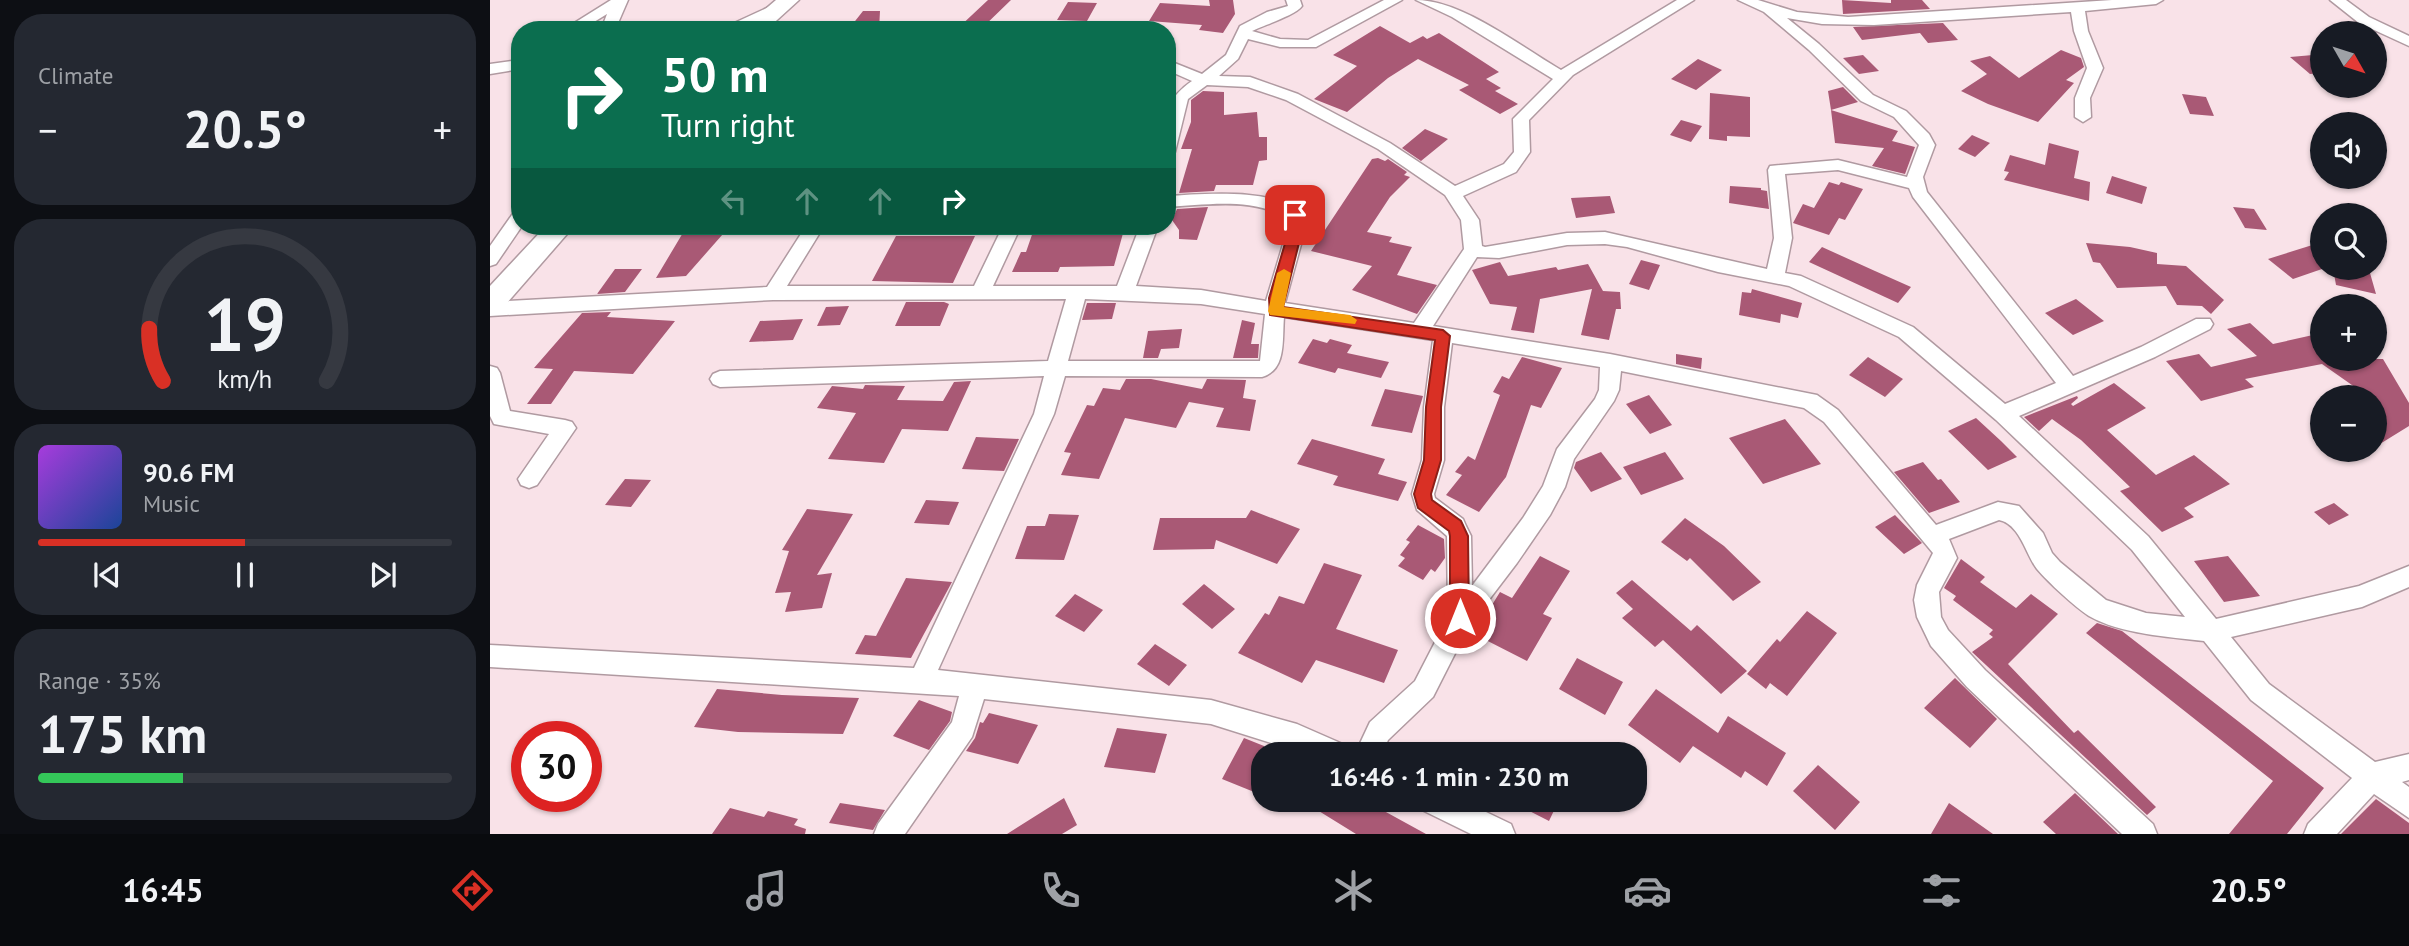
<!DOCTYPE html>
<html lang="en">
<head>
<meta charset="utf-8">
<style>
	body { margin:0; font-family:"PT Sans",sans-serif; background:#242831; color:#f1f3f6; height:100vh; display:flex; flex-direction:column; font-size:26px; white-space:nowrap }
	* { box-sizing:border-box; margin:0 }
	p { font-size:23px; color:#9ea1a6 }
	.icon { flex:none; width:38px; height:38px; fill:none; stroke:currentColor; stroke-width:2; stroke-linecap:round; stroke-linejoin:round }
	.map { position:relative; flex:1; overflow:hidden }
	.drawer { display:flex; flex-direction:column; gap:14px; padding:14px; background:#0d0f14; width:490px }
	.drawer>* { flex:none }
	.guide { position:absolute; left:21px; top:21px; width:665px; height:214px; border-radius:28px; box-shadow:0 2px 5px #0004; background:#0b6e4f; color:#fff; overflow:hidden }
	.needle { width:46px; rotate:129deg }
	.tools { position:absolute; left:1820px; top:21px; display:grid; gap:14px }
	.tools a { display:grid; place-items:center; width:77px; height:77px; border-radius:50%; background:#171b24; box-shadow:0 2px 5px #0004; font-size:35px }
	.speed { position:absolute; left:21px; top:721px; display:flex; gap:14px; font-size:35px; font-weight:700; text-align:center }
	.speed>* { display:grid; place-content:center; width:91px; height:91px; border-radius:50%; background:#171b24; box-shadow:0 2px 5px #0004; line-height:1 }
	.speed .limit { border:10px solid #d22; background:#fff; color:#111 }
	.pin { position:absolute; display:grid; place-items:center; width:60px; height:60px; color:#fff; margin:-30px; border-radius:14px; box-shadow:0 4px 10px #0006 }
	.me { position:absolute; width:77px; margin:-38px; rotate:0deg; stroke-linejoin:round; filter:drop-shadow(0 0 5px #0008) }
	.turn { display:flex; align-items:center; gap:24px; height:147px; padding:0 35px; font-size:32px }
	.turn .icon { width:91px; height:91px; stroke-width:2.5 }
	.turn b { display:block; font-size:49px; line-height:60px }
	.lanes { display:flex; align-items:center; height:66px; padding:0 35px; background:#0003; justify-content:center; gap:35px; direction:ltr }
	.lanes .off { opacity:.35 }
	.big { font-size:52px; font-weight:700; line-height:1.1 }
	.drawer .tile { flex:1; display:flex; flex-direction:column; justify-content:center; gap:10px; min-width:0; padding:0 24px; border-radius:28px; background:#242831 }
	.drawer .dial { align-items:center; gap:0 }
	.dial svg { height:182px; overflow:visible; fill:none; stroke:#363941; stroke-width:7; stroke-linecap:round; text-anchor:middle }
	.dial text { fill:#f1f3f6; stroke:none }
	.song { display:flex; align-items:center; gap:21px }
	.cover { width:84px; height:84px; border-radius:10px; background:linear-gradient(135deg,hsl(280 70% 55%),hsl(220 70% 35%)) }
	.played { height:7px; border-radius:4px; background:linear-gradient(90deg,#d93025 50%,#363941 50%) }
	.keys { display:flex; justify-content:space-around; direction:ltr }
	.heat { display:flex; justify-content:space-between; align-items:center; font-size:38px; direction:ltr }
	.charge { height:10px; border-radius:5px; background:linear-gradient(90deg,#34c759 35%,#363941 0) }
	.trip { position:absolute; left:761px; top:742px; width:396px; height:70px; border-radius:28px; background:#171b24; box-shadow:0 2px 5px #0004; font-weight:700; line-height:70px; text-align:center }
	.tabs { display:flex; height:112px; justify-content:space-around; align-items:center; background:#090b0e; color:#9ea1a6 }
	.tabs .icon { width:49px; height:49px }
	.tabs .current { color:#d93025 }
	.tabs b { font-size:32px; color:#f1f3f6 }
	main { display:flex; flex:1; min-height:0 }
	.map>svg:first-child { display:block }
</style>
</head>
<body>
<main>
<section class="drawer">
<div class="tile"><p>Climate</p>
<div class="heat"><a>−</a><b class="big">20.5°</b><a>+</a></div>
</div>
<div class="tile dial"><svg viewBox="0 0 100 80">
<path d="M14 69A42 42 0 1 1 86 69"/>
<path d="M14 69A42 42 0 0 1 8 46" stroke="#d93025"/>
<text x="50" y="56" font-size="32" font-weight="700">19</text>
<text x="50" y="72" font-size="11">km/h</text>
</svg></div>
<div class="tile">
<div class="song"><i class="cover"></i><div><b>90.6 FM</b><p>Music</p></div></div>
<div class="played"></div>
<div class="keys"><svg class="icon" aria-label="previous" viewBox="0 0 24 24"><path d="M18 5L8 12l10 7zM5 5v14"/></svg><svg class="icon" aria-label="pause" viewBox="0 0 24 24"><path d="M8 5v14M16 5v14"/></svg><svg class="icon" aria-label="next" viewBox="0 0 24 24"><path d="M6 5l10 7-10 7zM19 5v14"/></svg></div>
</div>
<div class="tile"><p>Range · 35%</p><b class="big">175 km</b><div class="charge"></div></div>
</section>
<div class="map">
<svg width="1919" height="834" viewBox="0 0 1919 834">
	<rect width="100%" height="100%" fill="#f9e2e8"/>
	<!-- building -->
	<path fill="#a95975" d="M498,0H521L490,30H466Z
		M719,0H743L745,14L733,33L709,30L712,25L659,21L670,3L720,6Z
		M1352,0L1401,3V0H1432L1440,9L1353,14Z
		M578,2L607,3L597,21L567,20Z
		M373,11H390L389,30H358Z
		M1453,23L1468,40L1438,43L1430,33L1372,40L1363,27Z
		M890,26L920,43L933,36L937,39L949,33L1009,72L996,79L1011,88L1005,91L1028,104L1010,114L969,90L979,85L928,59L898,78L857,112L824,99L867,66L843,55Z
		M1571,50L1591,58L1594,67L1576,80L1584,83L1548,122L1498,104L1471,91L1497,74L1480,61L1500,56L1529,78Z
		M1373,55L1389,71L1369,74L1353,58Z
		M1823,55L1832,62V73L1820,74L1800,57Z
		M1208,59L1232,70L1206,90L1181,79Z
		M1353,87L1368,102L1341,110L1338,91Z
		M713,91L734,92V115L767,112L769,137H777V160L769,161L763,185H726L724,191L689,193L702,149H691L701,122V100Z
		M1220,93L1260,97V137L1237,136V141L1219,139Z
		M1692,94L1716,97L1724,116L1700,114Z
		M1341,110L1408,131L1402,141L1425,147L1415,174L1382,166L1394,148L1345,143Z
		M1191,120L1212,126L1201,142L1180,135Z
		M935,129L958,139L931,161L912,148Z
		M1482,135L1500,143L1485,157L1468,149Z
		M1559,143L1589,151L1584,178L1600,182L1599,201L1514,180L1519,172L1514,171L1520,155L1555,165Z
		M888,158L895,161L898,159L917,172L914,175L920,177L900,197L877,232L902,237L899,242L922,247L907,275L947,285L927,314L862,290L882,266L821,251L882,159Z
		M1622,176L1657,187L1652,204L1616,193Z
		M1339,182L1349,185L1351,182L1373,189L1355,220L1349,218L1339,235L1303,223L1313,204L1324,208Z
		M1240,186L1271,188V190L1277,191L1279,209L1239,203Z
		M1120,196L1125,213L1086,218L1081,198Z
		M718,207L707,240L689,239V230L682,220L687,209Z
		M1743,207L1764,209L1777,230L1755,228Z
		M197,226H240L196,276L166,278Z
		M545,226H635L624,266L570,267L568,272H522L531,252H536Z
		M406,236H485L463,283L382,281Z
		M1832,242V269L1803,279L1778,259Z
		M1596,243L1640,247L1667,253V264L1696,266L1734,300L1721,314L1712,306L1687,305L1676,286L1627,288L1610,263L1603,262Z
		M1332,247L1385,271L1421,287L1408,303L1319,262Z
		M1151,260L1170,265L1159,290L1139,284Z
		M1010,262L1018,276L1066,267L1068,270L1098,264L1113,291L1130,292L1131,309H1126L1119,340L1091,335L1102,289L1050,299L1044,333L1021,330L1027,307L1000,304L982,270Z
		M1843,268L1880,273L1886,294L1846,285Z
		M125,269H152L135,292L107,294Z
		M1262,289L1312,303L1308,318L1291,314L1290,323L1249,315L1252,292L1261,293Z
		M1586,299L1614,321L1583,335L1555,313Z
		M416,302H454L459,304L450,326H405Z
		M597,303H626L622,319L592,320Z
		M359,306L350,325L327,326L336,307Z
		M121,312L117,317L185,321L143,374L84,371L61,404H37L63,369L44,368L92,313Z
		M313,319L303,340L259,342L270,321Z
		M752,320L765,323L761,344H769L768,358H743Z
		M1760,323L1783,344L1832,333V359H1893L1919,403V426L1885,447V397H1879L1832,364L1755,379L1764,387L1711,401L1676,361L1709,354L1721,367L1767,356L1737,329Z
		M692,329L689,348L671,349L668,358H653L658,331Z
		M823,339L837,343L840,339L862,345L857,353L899,362L891,378L848,368L845,373L808,363Z
		M1186,354L1212,358L1211,369L1186,364Z
		M1032,357L1072,368L1051,408L1041,405L1016,477L989,512L956,495L972,475L965,472L978,456L985,460L1010,395L1003,392L1012,376L1019,379Z
		M1378,357L1413,379L1395,397L1359,375Z
		M636,379H661L712,389L717,379L756,380L753,398L766,400L760,431L726,427L734,408L699,402L686,428L635,418L609,479L571,475L581,453L574,452L597,405L604,406L613,388L630,390Z
		M481,381L458,431L412,429L394,463L338,459L366,413L327,408L342,386L373,389L375,385L415,386L407,400L453,401L464,382Z
		M1624,383L1656,408L1617,430L1666,475L1704,455L1740,484L1694,508L1704,517L1672,532L1630,491L1640,487L1591,440L1562,419L1549,431L1534,417L1587,396L1588,398L1581,404L1583,406Z
		M895,389L933,396L922,433L881,426Z
		M1159,395L1182,425L1160,434L1136,404Z
		M1486,418L1511,441L1527,457L1498,470L1458,431Z
		M1295,419L1331,464L1273,484L1239,438Z
		M486,437L529,439L514,471L472,469Z
		M822,439L895,459L888,474L917,482L908,501L843,485L848,476L807,464Z
		M1111,452L1132,479L1101,492L1084,468L1086,462Z
		M1175,452L1194,479L1151,495L1133,467Z
		M1433,462L1448,480L1451,479L1470,502L1439,513L1404,472Z
		M135,479L161,480L141,507L115,505Z
		M436,500L469,502L459,525L424,523Z
		M1844,503L1859,515L1839,525L1824,512Z
		M317,509L363,514L327,575L342,573L332,608L295,612L301,592L285,593L299,551L292,550Z
		M761,510L810,529L787,564L726,540L724,549L663,550L670,518H756Z
		M559,514L589,515L574,560L525,559L537,526H555Z
		M1405,515L1432,543L1414,554L1385,527Z
		M1195,518L1234,546L1271,582L1243,601L1200,558L1197,561L1171,542Z
		M928,525L954,539L955,558L945,572L941,569L933,580L908,566L915,558L910,555L920,542L916,540Z
		M1050,556L1080,571L1053,614L1062,618L1037,661L984,634L1010,592L1022,598Z
		M1738,556L1770,596L1734,602L1704,561Z
		M1471,559L1495,577L1490,582L1526,608L1541,594L1568,614L1518,664L1584,733L1588,730L1666,807L1657,815L1482,652L1503,637L1499,634L1503,630L1463,600L1466,596L1454,588Z
		M834,563L872,575L846,629L908,650L894,683L826,660L812,683L748,653L775,613L779,615L789,596L814,604Z
		M416,578L462,582L421,658L365,654L375,635L386,636Z
		M1142,580L1201,631L1207,625L1257,671L1231,694L1173,640L1165,647L1132,618L1143,609L1126,593Z
		M714,584L745,609L722,629L692,604Z
		M585,594L613,610L594,632L565,616Z
		M1317,611L1347,633L1297,696L1280,683L1276,689L1257,674L1287,639L1290,642Z
		M1607,623L1632,631L1834,788L1797,834H1739L1783,781L1596,633Z
		M665,644L697,665L679,686L647,664Z
		M1087,658L1133,682L1115,715L1069,689Z
		M1465,678L1507,719L1480,748L1434,708Z
		M227,689L292,695L369,698L353,734L248,732L204,727Z
		M1166,689L1228,733L1238,716L1296,753L1277,786L1255,771L1251,778L1203,746L1190,763L1138,725Z
		M429,700L462,712L460,721L439,750L403,736Z
		M499,713L548,725L528,764L476,751L485,738L490,722L493,723Z
		M627,728L677,734L665,773L614,767Z
		M754,738L774,746V796L732,779Z
		M1328,765L1370,802L1345,830L1303,791Z
		M1585,793L1628,834H1566L1553,822Z
		M574,798L587,825L572,834H517Z
		M1886,799L1919,823V834H1851Z
		M811,800H889L885,806L936,834H866Z
		M1018,800H1069L1059,821Z
		M350,803L395,810L383,830L339,823Z
		M1459,803L1503,834H1441Z
		M240,808L274,817L278,811L308,819L304,825L316,829L315,834H222Z"/>
	<g fill="none" stroke-linecap="round" stroke-linejoin="round">
		<defs>
			<path id="minor" d="M121,0H138L125,30H111L117,14L91,30H73Z
				M796,0H810L812,6C806,15 774,25 762,31L790,39L818,40L894,0H912L826,47H790L758,39L748,59L729,76L760,77L808,94L900,143L965,186L1014,164L1024,152L1023,119L1063,79L962,17L926,0C972,0 1031,47 1071,70L1187,0H1204L1083,75L1039,120L1040,152L1026,172L973,196L989,220L992,246L995,247L1077,233L1115,232L1277,269L1284,238L1278,170L1280,166L1348,160L1417,177L1429,145L1404,117L1371,101L1319,50L1274,12L1248,0H1268L1307,12L1358,17L1622,0H1673L1666,4L1595,11L1598,31L1613,68L1600,98L1601,117L1593,122L1585,117V98L1597,68L1584,31L1581,12L1384,25L1332,24L1297,18L1329,44L1383,95L1416,111L1439,134L1445,145L1433,177L1437,192L1583,376L1651,347L1706,319H1720L1723,324L1720,329L1665,357L1529,416L1658,536L1726,619L1869,586L1919,566V587L1872,607L1741,637L1779,684L1885,762L1919,754V780L1912,782L1919,787V818L1884,794L1847,834H1814L1818,824L1862,778L1761,700L1714,641C1679,637 1630,634 1599,616C1584,606 1559,583 1547,569C1536,555 1530,524 1509,520L1459,539L1467,558L1449,592L1451,617L1458,630L1495,670L1663,824L1667,834H1632L1477,687L1441,646L1427,617L1424,600L1427,585L1443,553L1334,422L1314,408L1131,371L1129,390L1124,401L1084,459L1075,487L1060,515L1027,563L979,626L943,697L898,740L892,754H865L880,722L925,681L958,617L957,536L927,510L922,494L932,460L934,407L943,340L794,317C792,339 797,370 772,377L575,376L564,414L448,670L721,700L807,724L855,745L859,754H816L721,724L494,699L482,737L415,834H384L388,824L462,722L469,696L0,667V645L424,668L544,414L554,376L230,387L223,384L220,379L223,374L230,371L558,361L576,299L283,300L0,316V302L277,287L316,226H334L297,286H484L513,226H531L503,286H627L650,226H668L646,286L711,290L776,301L800,221C768,196 715,205 677,207V196C713,194 794,186 818,219L795,303L924,323L974,249L971,220L955,195L888,149L796,100L758,87L717,85L698,99L685,152L677,157C677,121 669,104 702,81L677,70V60L712,74L736,55L750,26L777,12L798,6ZM1348,170L1419,188L1423,197L1566,383L1515,404L1423,327L1311,276L1295,273L1302,238L1295,174ZM1115,244L1137,247L1228,272L1299,286L1409,337L1506,420L1642,550L1695,617L1656,613L1616,600L1570,562L1562,553L1553,533L1529,506L1508,502L1446,525L1348,410L1327,395L1120,354L943,326L987,257L1009,258L1077,245ZM595,299L711,304L775,314L770,361H578ZM962,343L1110,367L1109,390L1105,399L1067,449L1053,486L1033,518L982,586L981,536L976,526L973,519L945,498L944,494L954,460V407Z
				M1840,0H1856L1879,17L1919,36V46L1869,23Z
				M292,1L297,2V8L248,30H229Z
				M30,60V69L0,74V64Z
				M30,210V226H32L6,264L0,266V246L24,212Z
				M0,366L7,368L10,373L20,411L75,420L82,422L86,428L47,485L39,488L31,485L28,479L59,434L4,424L0,416Z
				M928,800H971L1021,824L1025,834H981L932,810Z"/>
			<path id="highway" d="M286,0H309L276,30H251Z
				M56,226H84L10,311L0,314V286Z"/>
		</defs>
		<!-- minor casing -->
		<use href="#minor" stroke="#b09aa1" stroke-width="3"/>
		<!-- highway casing -->
		<use href="#highway" stroke="#b09aa1" stroke-width="3"/>
		<!-- minor -->
		<use href="#minor" fill="#fff" fill-rule="evenodd"/>
		<!-- highway -->
		<use href="#highway" fill="#fff" fill-rule="evenodd"/>
	</g>
	<!-- route -->
	<path fill="#d93025" stroke="#8d1f18" stroke-width="2" d="M805,210L815,219L793,307L953,330L960,336L951,407V460L941,494L942,500L971,521L978,536L979,618L976,624L970,626L963,624L960,618V536L959,531L928,508L924,494L934,460L936,407L945,340L780,315L779,298L801,223L798,215Z"/>
	<!-- slow -->
	<path fill="#f59e0b" d="M794,269L801,273L794,307L860,315L867,320L865,324L780,315L778,311L787,273Z"/>
</svg>
<div class="tools">
<a><svg class="needle" viewBox="-14 -14 28 28"><path d="M0-13l5 13h-10z" fill="#e53935"/><path d="M0 13l5-13h-10z" fill="#9ea1a6"/></svg></a>
<a><svg class="icon" aria-label="sound" viewBox="0 0 24 24"><path d="M4 9h4l5-4v14l-5-4H4zM17 9q2 3 0 6"/></svg></a>
<a><svg class="icon" aria-label="search" viewBox="0 0 24 24"><circle cx="10" cy="10" r="6"/><path d="M15 15l6 6"/></svg></a>
<a>+</a>
<a>−</a>
</div>
<div class="speed"><div class="limit">30</div></div>
<div class="pin" style="left:805px;top:215px;background:#d93025"><svg class="icon" aria-label="arrive" viewBox="0 0 24 24"><path d="M6 21V4h12l-3 4 3 4H6"/></svg></div>
<svg class="me" style="left:970px;top:618px" viewBox="-20 -20 40 40"><circle r="17" fill="#d93025" stroke="#fff" stroke-width="3"/><path d="M0-11L8 9 0 5-8 9z" fill="#fff"/></svg>
<div class="trip">16:46 · 1 min · 230 m</div>
<div class="guide">
<div class="turn"><svg class="icon" aria-label="right" viewBox="0 0 24 24"><path d="M7 20v-9h11M14 6l5 5-5 5"/></svg><div><b>50 m</b>Turn right</div></div>
<div class="lanes"><svg class="icon off" aria-label="left" viewBox="0 0 24 24"><path d="M17 20v-9H6M10 6l-5 5 5 5"/></svg><svg class="icon off" aria-label="ahead" viewBox="0 0 24 24"><path d="M12 20V5M6 11l6-6 6 6"/></svg><svg class="icon off" aria-label="ahead" viewBox="0 0 24 24"><path d="M12 20V5M6 11l6-6 6 6"/></svg><svg class="icon" aria-label="right" viewBox="0 0 24 24"><path d="M7 20v-9h11M14 6l5 5-5 5"/></svg></div>
</div>
</div>
</main>
<nav class="tabs">
<b>16:45</b>
<svg class="icon current" aria-label="directions" viewBox="0 0 24 24"><path d="M12 3l9 9-9 9-9-9zM9 14v-3h6M13 9l2 2-2 2"/></svg>
<svg class="icon" aria-label="music" viewBox="0 0 24 24"><path d="M9 18V5l10-2v13"/><circle cx="6" cy="18" r="3"/><circle cx="16" cy="16" r="3"/></svg>
<svg class="icon" aria-label="phone" viewBox="0 0 24 24"><path d="M5 4h4l2 5-3 2q2 4 5 5l2-3 5 2v4C11 20 4 13 5 4z"/></svg>
<svg class="icon" aria-label="climate" viewBox="0 0 24 24"><path d="M12 3v18M4 7l16 10M4 17L20 7"/></svg>
<svg class="icon" aria-label="car" viewBox="0 0 24 24"><path d="M5 17H2v-5l4-1 3-4h7l3 4 3 1v5h-3M9 17h6M6 11h13"/><circle cx="7" cy="17" r="2"/><circle cx="17" cy="17" r="2"/></svg>
<svg class="icon" aria-label="filters" viewBox="0 0 24 24"><path d="M4 7h16M4 17h16"/><circle cx="9" cy="7" r="2"/><circle cx="15" cy="17" r="2"/></svg>
<b>20.5°</b>
</nav>
</body>
</html>
